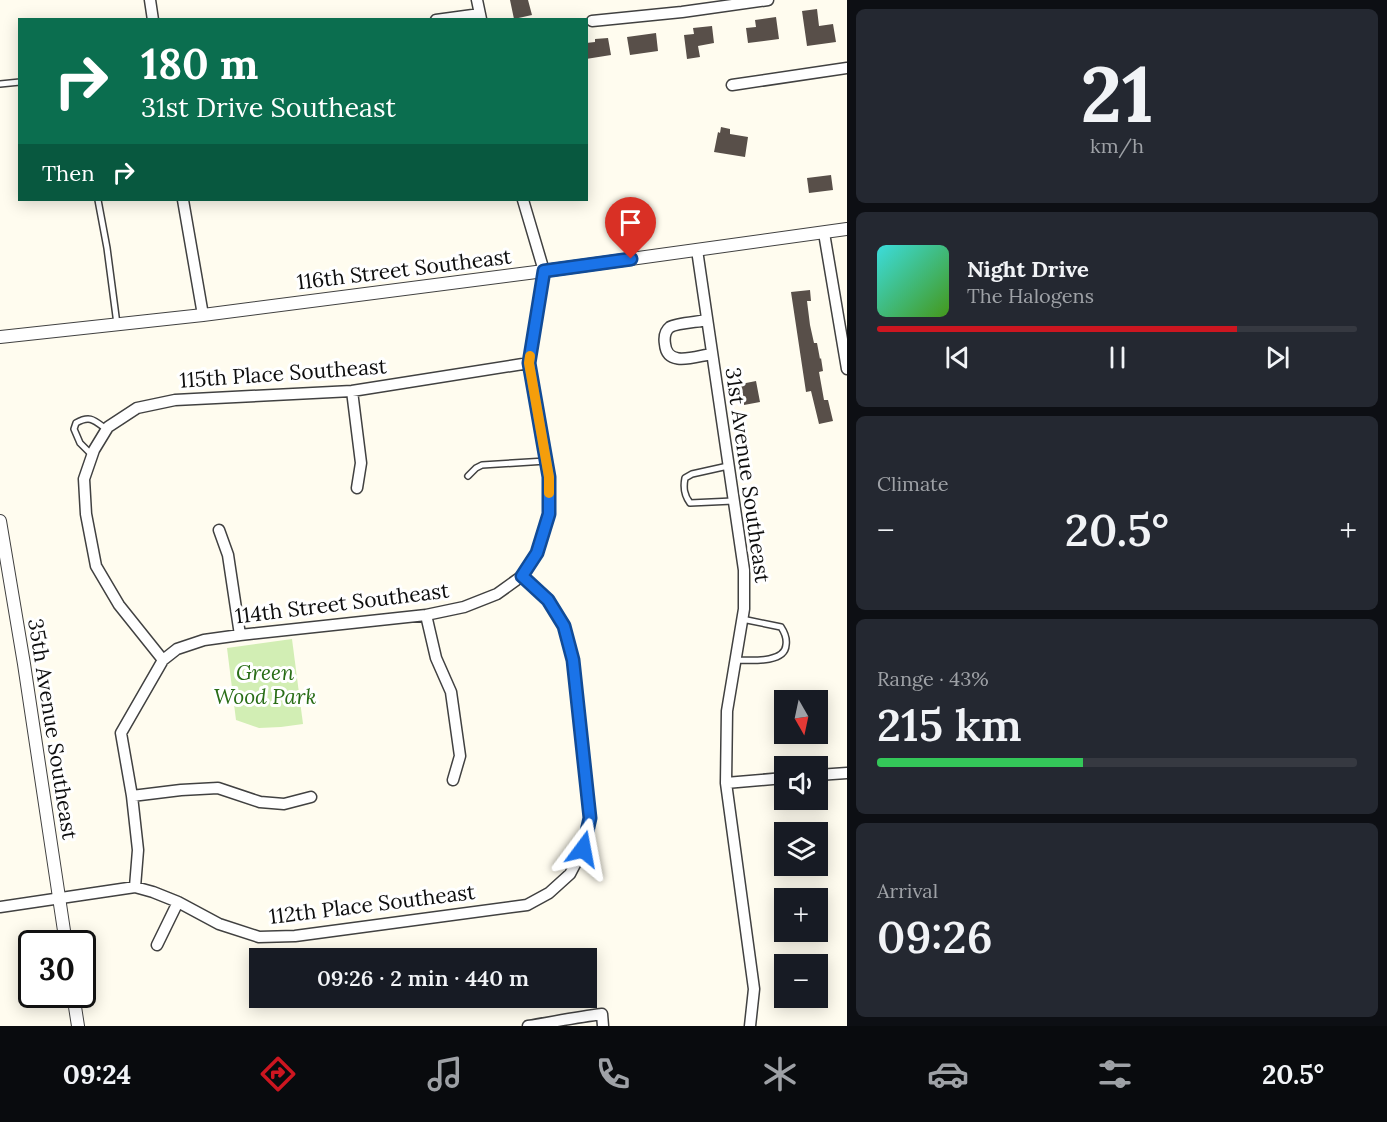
<!DOCTYPE html>
<html lang="en">
<head>
<meta charset="utf-8">
<style>
	body { margin:0; font-family:Lora,serif; background:#242831; color:#f1f3f6; height:100vh; display:flex; flex-direction:column; font-size:22px; white-space:nowrap }
	* { box-sizing:border-box; margin:0 }
	p { font-size:20px; color:#9ea1a6 }
	.icon { flex:none; width:33px; height:33px; fill:none; stroke:currentColor; stroke-width:2; stroke-linecap:round; stroke-linejoin:round }
	.map { position:relative; flex:1; overflow:hidden }
	.panel { display:flex; flex-direction:column; gap:9px; padding:9px; background:#0d0f14; width:540px }
	.panel>* { flex:none }
	.banner { position:absolute; left:18px; top:18px; width:570px; height:183px; border-radius:0px; box-shadow:0 3px 15px #0003; background:#0b6e4f; color:#fff; overflow:hidden }
	.needle { width:39px; rotate:171deg }
	.buttons { position:absolute; left:774px; top:690px; display:grid; gap:12px }
	.buttons a { display:grid; place-items:center; width:54px; height:54px; border-radius:0px; background:#171b24; box-shadow:0 3px 15px #0003; font-size:30px }
	.speed { position:absolute; left:18px; top:930px; display:flex; gap:12px; font-size:30px; font-weight:700; text-align:center }
	.speed>* { display:grid; place-content:center; width:78px; height:78px; border-radius:50%; background:#171b24; box-shadow:0 3px 15px #0003; line-height:1 }
	.speed .limit { border:3px solid #111; border-radius:9px; background:#fff; color:#111 }
	.pin { position:absolute; display:grid; place-items:center; width:51px; height:51px; color:#fff; margin:-62px -26px; border-radius:50% 50% 50% 0; rotate:-45deg; box-shadow:0 0 6px #0007 }
	.pin .icon { rotate:45deg }
	.me { position:absolute; width:66px; margin:-33px; rotate:13deg; stroke-linejoin:round; filter:drop-shadow(0 0 4px #0008) }
	.turn { display:flex; align-items:center; gap:21px; height:126px; padding:0 24px; font-size:27px }
	.turn .icon { width:78px; height:78px; stroke-width:2.5 }
	.turn b { display:block; font-size:42px; line-height:51px }
	.then { display:flex; align-items:center; height:57px; padding:0 24px; background:#0003; gap:12px; font-size:22px }
	.big { font-size:45px; font-weight:600; line-height:1.1 }
	.panel .tile { flex:1; display:flex; flex-direction:column; justify-content:center; gap:9px; min-width:0; padding:0 21px; border-radius:9px; background:#242831 }
	.panel .dial { align-items:center; gap:0 }
	.dial b { font-size:78px; line-height:1 }
	.song { display:flex; align-items:center; gap:18px }
	.cover { width:72px; height:72px; border-radius:9px; background:linear-gradient(135deg,hsl(180 70% 55%),hsl(100 70% 35%)) }
	.played { height:6px; border-radius:3px; background:linear-gradient(90deg,#cd1620 75%,#363941 75%) }
	.keys { display:flex; justify-content:space-around; direction:ltr }
	.heat { display:flex; justify-content:space-between; align-items:center; font-size:33px; direction:ltr }
	.charge { height:9px; border-radius:4px; background:linear-gradient(90deg,#34c759 43%,#363941 0) }
	.trip { position:absolute; left:249px; top:948px; width:348px; height:60px; border-radius:0px; background:#171b24; box-shadow:0 3px 15px #0003; font-weight:600; line-height:60px; text-align:center }
	.tabs { display:flex; height:96px; justify-content:space-around; align-items:center; background:#090b0e; color:#9ea1a6 }
	.tabs .icon { width:42px; height:42px }
	.tabs .on { color:#cd1620 }
	.tabs b { font-size:27px; color:#f1f3f6 }
	main { display:flex; flex:1; min-height:0 }
	.map>svg:first-child { display:block }
</style>
</head>
<body>
<main>
<div class="map">
<svg width="847" height="1026" viewBox="0 0 847 1026">
	<rect width="100%" height="100%" fill="#fffcef"/>
	<!-- green -->
	<path fill="#d2eeb4" d="M292,639L303,724L281,727L259,728L236,720L227,648Z"/>
	<!-- building -->
	<path fill="#584f49" d="M510,0H528L532,15L514,19Z
		M817,9L819,26L833,24L836,42L807,46L802,11Z
		M776,17L779,39L748,43L746,28L756,27L755,20Z
		M712,26L714,43L698,46L700,57L687,59L684,35L694,34L693,28Z
		M656,33L658,51L630,55L627,37Z
		M608,38L611,55L586,59V43L595,42V39Z
		M721,127L730,129V134L748,137L745,157L714,152L718,132L720,133Z
		M831,175L833,190L809,193L807,178Z
		M810,290L811,301H807L810,325L814,343H817L820,359L821,358L823,371L819,372L824,400H828L833,421L819,424L811,391L806,392L791,292Z
		M756,381L760,402L744,405L741,384Z"/>
	<g fill="none" stroke-linecap="round" stroke-linejoin="round">
		<defs>
			<path id="service" d="M0,84L20,82
				M98,200L107,248L117,324
				M92,455L80,443L74,429L76,423C90,415 94,420 106,429
				M728,466L692,474L685,478C683,488 684,495 690,503L733,501
				M468,476L476,468L482,465L546,461
				M735,660C748,660 785,664 786,645C787,639 785,633 781,627L742,619"/>
			<path id="minor" d="M150,0L153,20
				M477,0L481,19
				M436,20L480,14
				M592,21L682,12L768,0
				M732,85L847,68
				M183,200L203,315
				M824,233L847,369
				M697,250L744,570V609L727,711L726,783L754,989L750,1026
				M707,320C698,322 677,323 670,327C665,331 664,338 665,344C667,368 696,356 712,354
				M352,391L361,463L357,488
				M219,530L228,555L240,635
				M426,615L436,658L451,692L460,756L453,780
				M163,660L119,605L96,566L86,514L84,479L94,450L108,427L137,408L175,400L352,391L529,363
				M818,775L847,773
				M726,783L784,778
				M132,796L181,790L218,788L260,802L284,804L311,797
				M135,887L138,850L132,796L121,733L163,660L177,649L204,640L240,635L426,615L464,607L497,594L522,576L537,553L549,514V477L529,363L544,271L523,200
				M0,907L135,887L153,892L178,902L219,924L259,937L295,936L527,905L549,893L570,874L583,849L590,818L573,660L564,626L548,600L522,576
				M157,945L178,902
				M528,1026C553,1022 577,1017 602,1014L603,1026"/>
			<path id="tertiary" d="M0,337L203,315L544,271L847,229
				M0,521L24,664L66,944
				M73,994L78,1026"/>
		</defs>
		<!-- service casing -->
		<use href="#service" stroke="#414141" stroke-width="8"/>
		<!-- minor casing -->
		<use href="#minor" stroke="#414141" stroke-width="13"/>
		<!-- tertiary casing -->
		<use href="#tertiary" stroke="#414141" stroke-width="14"/>
		<!-- service -->
		<use href="#service" stroke="#fff" stroke-width="5"/>
		<!-- minor -->
		<use href="#minor" stroke="#fff" stroke-width="10"/>
		<!-- tertiary -->
		<use href="#tertiary" stroke="#fff" stroke-width="12"/>
	</g>
	<g fill="none" stroke-linecap="round" stroke-linejoin="round">
		<defs>
			<path id="route" d="M583,849L590,818L573,660L564,626L548,600L522,576L537,553L549,514V477L529,363L544,271L631,259"/>
		</defs>
		<!-- route casing -->
		<use href="#route" stroke="#114b97" stroke-width="15"/>
		<!-- route -->
		<use href="#route" stroke="#1a73e8" stroke-width="10"/>
		<!-- slow -->
		<path stroke="#f59e0b" stroke-width="10" d="M530,356L529,363L549,477V493"/>
	</g>
	<g text-anchor="middle" dominant-baseline="central" stroke-width="6" stroke-linejoin="round" paint-order="stroke">
		<!-- street labels -->
		<g font-size="21" fill="#0e0e0e" stroke="#fff">
			<text transform="translate(404 269) rotate(-7)">116th Street Southeast</text>
			<text transform="translate(283 373) rotate(-4)">115th Place Southeast</text>
			<text transform="translate(748 475) rotate(82)">31st Avenue Southeast</text>
			<text transform="translate(342 603) rotate(-7)">114th Street Southeast</text>
			<text transform="translate(53 729) rotate(81)">35th Avenue Southeast</text>
			<text transform="translate(372 904) rotate(-7)">112th Place Southeast</text>
		</g>
		<!-- park labels -->
		<g font-size="21" font-style="italic" fill="#296d17" stroke="#fff">
			<text x="265" y="672">Green<tspan x="265" dy="24">Wood Park</tspan></text>
		</g>
	</g>
</svg>
<div class="buttons">
<a><svg class="needle" viewBox="-14 -14 28 28"><path d="M0-13l5 13h-10z" fill="#e53935"/><path d="M0 13l5-13h-10z" fill="#9ea1a6"/></svg></a>
<a><svg class="icon" aria-label="sound" viewBox="0 0 24 24"><path d="M4 9h4l5-4v14l-5-4H4zM17 9q2 3 0 6"/></svg></a>
<a><svg class="icon" aria-label="layers" viewBox="0 0 24 24"><path d="M12 4l9 5-9 5-9-5zM3 14l9 5 9-5"/></svg></a>
<a>+</a>
<a>−</a>
</div>
<div class="speed"><div class="limit">30</div></div>
<div class="pin" style="left:631px;top:259px;background:#d93025"><svg class="icon" aria-label="arrive" viewBox="0 0 24 24"><path d="M6 21V4h12l-3 4 3 4H6"/></svg></div>
<svg class="me" style="left:583px;top:849px" viewBox="-20 -20 40 40"><path d="M0-17L14 15 0 8-14 15z" fill="#1a73e8" stroke="#fff" stroke-width="4"/></svg>
<div class="trip">09:26 · 2 min · 440 m</div>
<div class="banner">
<div class="turn"><svg class="icon" aria-label="right" viewBox="0 0 24 24"><path d="M7 20v-9h11M14 6l5 5-5 5"/></svg><div><b>180 m</b>31st Drive Southeast</div></div>
<div class="then">Then<svg class="icon" aria-label="right" viewBox="0 0 24 24"><path d="M7 20v-9h11M14 6l5 5-5 5"/></svg></div>
</div>
</div>
<section class="panel">
<div class="tile dial"><b>21</b><p>km/h</p></div>
<div class="tile">
<div class="song"><i class="cover"></i><div><b>Night Drive</b><p>The Halogens</p></div></div>
<div class="played"></div>
<div class="keys"><svg class="icon" aria-label="previous" viewBox="0 0 24 24"><path d="M18 5L8 12l10 7zM5 5v14"/></svg><svg class="icon" aria-label="pause" viewBox="0 0 24 24"><path d="M8 5v14M16 5v14"/></svg><svg class="icon" aria-label="next" viewBox="0 0 24 24"><path d="M6 5l10 7-10 7zM19 5v14"/></svg></div>
</div>
<div class="tile"><p>Climate</p>
<div class="heat"><a>−</a><b class="big">20.5°</b><a>+</a></div>
</div>
<div class="tile"><p>Range · 43%</p><b class="big">215 km</b><div class="charge"></div></div>
<div class="tile"><p>Arrival</p><b class="big">09:26</b></div>
</section>
</main>
<nav class="tabs">
<b>09:24</b>
<svg class="icon on" aria-label="directions" viewBox="0 0 24 24"><path d="M12 3l9 9-9 9-9-9zM9 14v-3h6M13 9l2 2-2 2"/></svg>
<svg class="icon" aria-label="music" viewBox="0 0 24 24"><path d="M9 18V5l10-2v13"/><circle cx="6" cy="18" r="3"/><circle cx="16" cy="16" r="3"/></svg>
<svg class="icon" aria-label="phone" viewBox="0 0 24 24"><path d="M5 4h4l2 5-3 2q2 4 5 5l2-3 5 2v4C11 20 4 13 5 4z"/></svg>
<svg class="icon" aria-label="climate" viewBox="0 0 24 24"><path d="M12 3v18M4 7l16 10M4 17L20 7"/></svg>
<svg class="icon" aria-label="car" viewBox="0 0 24 24"><path d="M5 17H2v-5l4-1 3-4h7l3 4 3 1v5h-3M9 17h6M6 11h13"/><circle cx="7" cy="17" r="2"/><circle cx="17" cy="17" r="2"/></svg>
<svg class="icon" aria-label="filters" viewBox="0 0 24 24"><path d="M4 7h16M4 17h16"/><circle cx="9" cy="7" r="2"/><circle cx="15" cy="17" r="2"/></svg>
<b>20.5°</b>
</nav>
</body>
</html>
